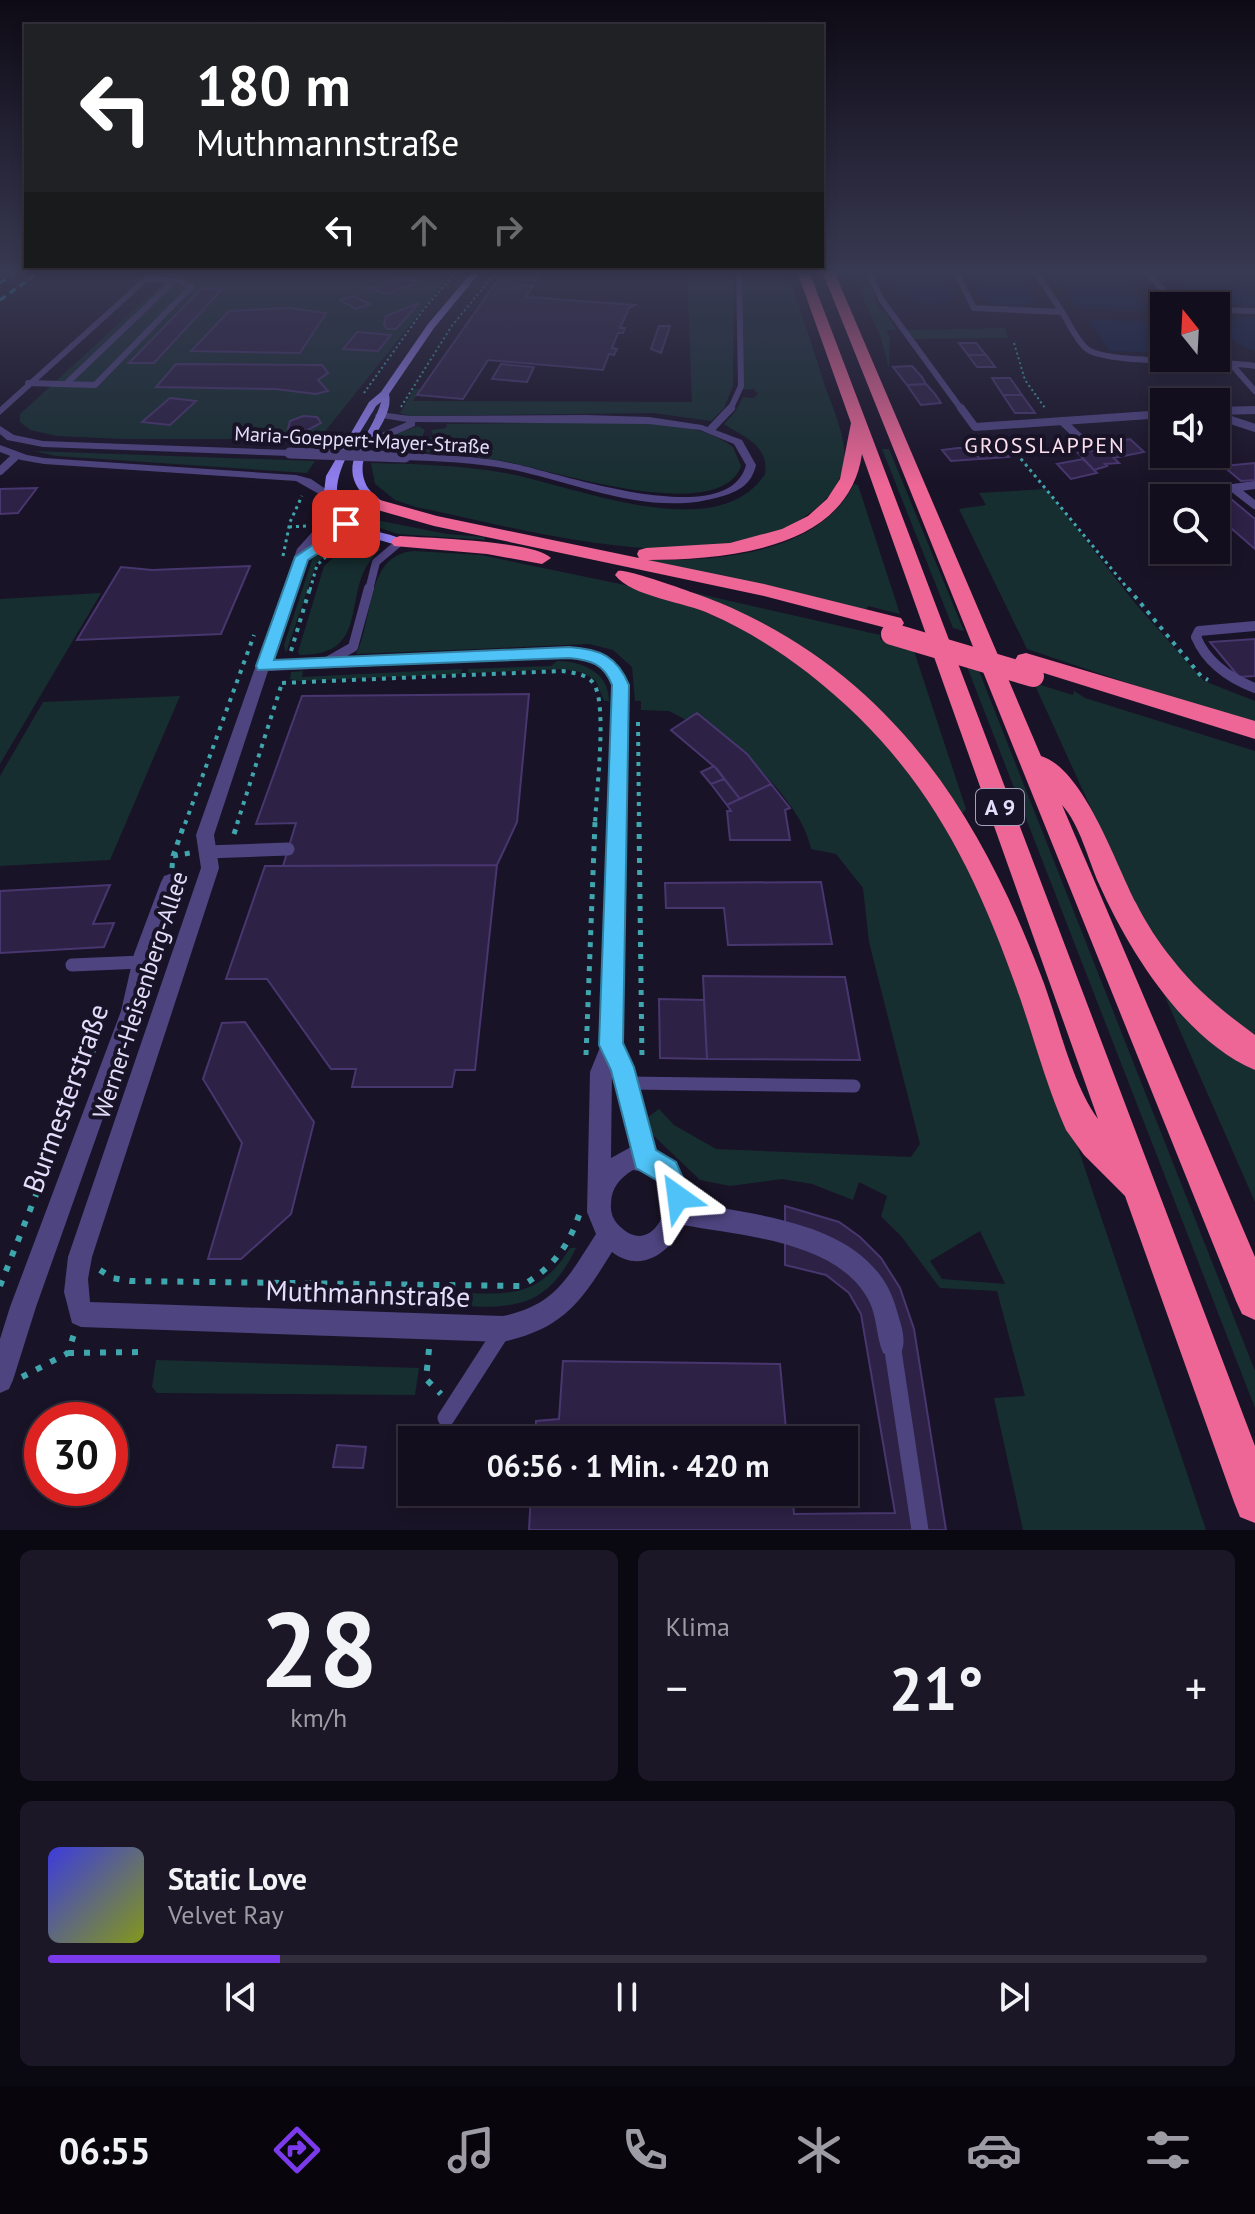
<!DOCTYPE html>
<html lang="de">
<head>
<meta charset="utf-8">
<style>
	body { margin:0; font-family:"PT Sans",sans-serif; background:#1c1726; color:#f1f3f6; height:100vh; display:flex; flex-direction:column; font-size:30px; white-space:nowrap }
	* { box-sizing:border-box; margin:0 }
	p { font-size:26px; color:#9d9ca4 }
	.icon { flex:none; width:44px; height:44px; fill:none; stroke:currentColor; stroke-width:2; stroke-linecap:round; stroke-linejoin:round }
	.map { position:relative; height:1530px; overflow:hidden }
	.sheet { display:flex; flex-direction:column; gap:20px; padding:20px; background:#0a0810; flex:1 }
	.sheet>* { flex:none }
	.banner { position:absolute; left:24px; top:24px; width:800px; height:244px; border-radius:0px; box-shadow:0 4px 12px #0003,0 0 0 2px #322e3b; background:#202124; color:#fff; overflow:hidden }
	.needle { width:52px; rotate:342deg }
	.tools { position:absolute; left:1150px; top:292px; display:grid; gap:16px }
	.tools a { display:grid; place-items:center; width:80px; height:80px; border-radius:0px; background:#130e1d; box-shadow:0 4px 12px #0003,0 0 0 2px #322e3b; font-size:40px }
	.speed { position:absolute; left:24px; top:1402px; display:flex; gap:16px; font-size:40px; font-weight:700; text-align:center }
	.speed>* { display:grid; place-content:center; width:104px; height:104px; border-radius:50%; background:#130e1d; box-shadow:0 4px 12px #0003,0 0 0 2px #322e3b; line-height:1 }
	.speed .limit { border:12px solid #d22; background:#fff; color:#111 }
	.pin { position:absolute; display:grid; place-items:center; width:68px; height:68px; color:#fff; margin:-34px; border-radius:16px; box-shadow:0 4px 12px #0006 }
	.me { position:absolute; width:88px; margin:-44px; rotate:329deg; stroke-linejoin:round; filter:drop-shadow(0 0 6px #0008) }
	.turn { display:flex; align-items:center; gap:28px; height:168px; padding:0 40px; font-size:36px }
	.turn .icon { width:104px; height:104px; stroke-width:2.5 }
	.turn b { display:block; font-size:56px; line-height:68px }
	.lanes { display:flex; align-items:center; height:76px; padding:0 40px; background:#0003; justify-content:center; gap:40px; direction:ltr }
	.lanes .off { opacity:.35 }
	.big { font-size:60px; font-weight:800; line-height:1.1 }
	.sheet .widget { flex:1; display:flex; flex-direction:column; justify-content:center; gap:12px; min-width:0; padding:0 28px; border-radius:12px; background:#1c1726 }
	.sheet .dial { align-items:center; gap:0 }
	.dial b { font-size:104px; line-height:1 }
	.song { display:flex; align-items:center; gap:24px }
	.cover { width:96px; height:96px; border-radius:12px; background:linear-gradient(135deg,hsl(240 70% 55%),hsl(70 70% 35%)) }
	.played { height:8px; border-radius:4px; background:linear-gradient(90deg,#7c3aed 20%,#322e3b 20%) }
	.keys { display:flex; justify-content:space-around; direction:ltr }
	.heat { display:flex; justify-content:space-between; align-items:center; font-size:44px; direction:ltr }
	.sheet .tiles { flex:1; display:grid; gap:20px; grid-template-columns:1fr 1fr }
	.widget:last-child { grid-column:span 2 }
	.trip { position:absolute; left:398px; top:1426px; width:460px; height:80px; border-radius:0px; background:#130e1d; box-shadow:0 4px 12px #0003,0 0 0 2px #322e3b; font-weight:800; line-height:80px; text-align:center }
	.tab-bar { display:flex; height:128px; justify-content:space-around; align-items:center; background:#08060c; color:#9d9ca4 }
	.tab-bar .icon { width:56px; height:56px }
	.tab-bar .selected { color:#7c3aed }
	.tab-bar b { font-size:36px; color:#f1f3f6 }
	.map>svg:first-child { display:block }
</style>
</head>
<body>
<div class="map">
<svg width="1255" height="1530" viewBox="0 0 1255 1530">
	<rect width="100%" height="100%" fill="#191327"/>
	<!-- green -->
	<path fill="#172e30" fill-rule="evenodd" d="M176,271H453L319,439H122L57,436L30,430L20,422V414Z
		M687,271H734L733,386L724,408L711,421L653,413L411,416L400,413L414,389H421L413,401L692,402Z
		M743,271H787C800,309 813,348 825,386C833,409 847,438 844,462C841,485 825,503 807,515C709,585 525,529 416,507L395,500L375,484L371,463C416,464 460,465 505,473C572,485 718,548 765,474C769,444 743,437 724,424L735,412L743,397L753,398L758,394L754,389L743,390Z
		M850,271H864L880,310L884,311L897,330H886L890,337L889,368L880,335Z
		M1005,328L1008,338L912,339L905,330Z
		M599,422C642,423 697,420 733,447L741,466C720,527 548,469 503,461C460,454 417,451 377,449L389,436L418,426L425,430L422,437H434L431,430L446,428L447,424Z
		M882,449H889L964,631L953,628Z
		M34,451L315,461L307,473L56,456Z
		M854,484L858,485L900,614L868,606L866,610L651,565L648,560C718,561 818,555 854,484Z
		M1046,489L1134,602L1204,681L1255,701V726L1027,649L959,509L986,505L979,493Z
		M381,521L447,534L484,537L485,540L398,534L363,522Z
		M346,541L381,549C336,586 377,655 300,655L298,652L324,566L346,546Z
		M332,543L334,547L316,564L286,653L284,645L312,560L320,549Z
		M414,551L481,555L625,585L685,603L741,628L780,651L858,712L942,808L1021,978L1206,1530H1023L994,1398L1025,1396L997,1291L940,1288L901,1236L881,1216L887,1196L859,1182L853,1200L812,1184L782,1179L730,1186L700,1180L653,1135L645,1119L659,1109L674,1125L716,1149L911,1157L920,1144L869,942L863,888L836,854L811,849C802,801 734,743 697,713L686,720L669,711L641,710V701H635L632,667L613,650L589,644L356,654C374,620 365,554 414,551ZM980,1231L1005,1284L942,1279L930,1261Z
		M673,588L880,635V639L913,648L966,809L962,814L848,686Z
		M101,593L0,764V599Z
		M557,661C582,661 609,672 609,701H604L596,681L584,673L564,669L468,673V669L551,666Z
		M966,664L977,666L1255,1371V1408Z
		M462,669L461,674L299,681L290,679L291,672L303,671L302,677Z
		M1034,683L1073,695L1074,691L1085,698L1255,751V1042L1173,966L1135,905Z
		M180,696L110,860L0,866V776L43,702Z
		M1156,976L1255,1066V1202Z
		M570,1248H576C544,1314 509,1307 444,1306L447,1292C503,1294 537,1302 570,1248Z
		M156,1360L419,1368L415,1395L157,1393L152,1387Z"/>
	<!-- water -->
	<path fill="#111d42" d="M1198,271L1223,273L1255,281V306C1230,306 1195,303 1177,283L1181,275Z
		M925,280L941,283L956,291V296C941,309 907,305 895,289L902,282Z
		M1059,281L1126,283L1149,310L1078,308Z
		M987,283C1004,281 1030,282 1037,299C1022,312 988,307 974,292L976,287Z
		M1255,317V351L1235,342L1224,332L1225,324L1239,318Z
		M1087,319L1159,322L1164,327V353L1110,351Z"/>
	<!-- building -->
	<path fill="#2d2145" stroke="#48366f" stroke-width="2" d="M504,271H543L536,281L523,280L520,285L533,286L526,297L635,305L629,308L620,328H625L623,333H618L612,348L617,349L614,355L609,354L603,370L488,360L463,399L417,395Z
		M405,276L418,283L385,294L371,288Z
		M201,289H222L154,363H129Z
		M354,296L370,304L356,309L340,300Z
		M419,303L396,329H387L384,324L386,316Z
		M289,308L326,313L300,353L191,351L229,311Z
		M659,326H670L661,353L651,349Z
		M357,332L391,335L378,351L343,349Z
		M959,343H976L986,355H968Z
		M968,355H986L995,367H977Z
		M176,364L322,365L328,373L318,380L328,391L316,394L276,389L156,387Z
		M501,364L534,367L527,382L492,379Z
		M912,366L922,377L926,384L907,385L893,367Z
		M992,378H1010L1022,395H1003Z
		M926,384L935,394L941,403L921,405L907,385Z
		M1003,395H1022L1035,413H1015Z
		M170,398L196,401L170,425L142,422Z
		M303,416L317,417L321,423L306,431L288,429L290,421Z
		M1130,439L1144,452L1114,458L1098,444Z
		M999,445L1009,457L980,459L971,448Z
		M958,448H971L980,459L951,461L942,450Z
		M1104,449L1119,463L1105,464L1107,466L1094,470L1078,453Z
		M1083,459L1097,473L1071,479L1057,464Z
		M1255,463V480L1241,481L1223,466Z
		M37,488L18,513L0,514V489Z
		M1225,494L1255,519V549L1216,515V498L1195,497Z
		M250,566L221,634L77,640L121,567L152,570Z
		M1255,639V676L1239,677L1210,642Z
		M529,694L517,822L497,865L283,866L296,823L256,824L302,696Z
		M697,713L747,754L771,784L740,799L717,769L671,730Z
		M714,766L724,779L711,784L701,772Z
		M724,779L740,799L727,805L711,784Z
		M771,784L790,808L785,810L790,840H730L727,811H731L727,805Z
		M497,865L475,1070H455L452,1087H352L356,1069H331L267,979H226L265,866Z
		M821,882L832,944L728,945L724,908H666L665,883Z
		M110,885L93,924L114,923L104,947L0,953V891Z
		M703,976L845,977L860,1060L707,1059Z
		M659,999L704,1000L707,1059L660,1058Z
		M245,1022L314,1122L291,1214L241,1259H208L242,1143L203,1079L222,1023Z
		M785,1206L839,1222L860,1237L881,1258L900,1288L914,1329L946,1530H529L531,1492H792L794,1514L895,1513L861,1314L849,1293L826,1275L785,1265Z
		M563,1361L780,1364L787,1440H535L536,1421L559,1419Z
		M337,1445L366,1447L363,1468L333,1467Z"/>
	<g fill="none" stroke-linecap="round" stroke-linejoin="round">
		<!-- path-far4 -->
		<path stroke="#3fa6ad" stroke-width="2" stroke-dasharray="2 3" stroke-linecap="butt" d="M1014,343L1025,380L1045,408
			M364,393L424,309L457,271
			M401,407L451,327L497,271"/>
		<!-- path-far3 -->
		<path stroke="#3fa6ad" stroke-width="3" stroke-dasharray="3 4" stroke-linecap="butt" d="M1003,437L1129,590
			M289,527L307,526
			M283,556L290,522L302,496
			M310,590L317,565L336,548L335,542"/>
		<!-- path-far2 -->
		<path stroke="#3fa6ad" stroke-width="4" stroke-dasharray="4 6" stroke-linecap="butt" d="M1128,588L1201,676L1208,680
			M291,651L310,588
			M282,683L562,671C574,673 589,674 595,686C607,710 596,794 595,824
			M638,722L639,824
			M185,824L254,635
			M237,824L282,683"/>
		<!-- path-far1 -->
		<path stroke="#3fa6ad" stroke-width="5" stroke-dasharray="5 7" stroke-linecap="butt" d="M639,822L642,1060
			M234,834L238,822
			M173,856L190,853
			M172,868L173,856L185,822
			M586,1055L595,822
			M62,1131L98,1039"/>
		<!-- path -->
		<path stroke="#3fa6ad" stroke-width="6" stroke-dasharray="6 10" stroke-linecap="butt" d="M100,1270L112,1278L131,1281L521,1286C551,1269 568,1248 579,1215
			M0,1286L62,1129
			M429,1349L426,1379L441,1394
			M68,1353L142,1352
			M22,1377L68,1353L74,1334"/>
		<!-- lane-far4 -->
		<path stroke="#4e4480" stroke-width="6" d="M868,271L881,299L962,410
			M955,271L974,308L1062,312L1035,271
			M1146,271L1178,306
			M1216,310L1255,311
			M1062,312C1069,323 1077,341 1087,349C1107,365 1220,359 1255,366
			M1216,347L1255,391
			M28,383L95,385L191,287L177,280L146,279
			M67,383L181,274L155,271
			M730,410L741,386L739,271"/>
		<!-- lane-far3 -->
		<path stroke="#4e4480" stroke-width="8" d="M961,408L975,427L1164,414
			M1217,411L1255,410
			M1216,415L1255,428
			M1062,421L1082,440
			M711,429L731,408
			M0,471L16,456
			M1255,485L1233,488L1255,505
			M369,590L376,562L400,542"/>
		<!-- lane-far2 -->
		<path stroke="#4e4480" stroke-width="10" d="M1255,626L1199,631L1196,637C1207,663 1229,678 1255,688
			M325,663L353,647L369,588"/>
		<!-- lane-far1 -->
		<path stroke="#4e4480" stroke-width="13" d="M206,852L288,849
			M72,965L142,962
			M626,1083L854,1086"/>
		<!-- lane -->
		<path stroke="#4e4480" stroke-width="17" d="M892,1344L920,1530
			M446,1418L502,1331"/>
		<!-- street -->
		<path fill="#4e4480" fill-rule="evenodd" d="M151,271H159L0,415V407Z
			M380,412L410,416L586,415L649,417L702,425L742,440L756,465C752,483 740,491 723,496C653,518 583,485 514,470C478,463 441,461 405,460L400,457C409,451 424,454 435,455C462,456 489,458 515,464C559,473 729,533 746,465L734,444L700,430L649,424L415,422V426L369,446H361V442L407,422L376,417L375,415Z
			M0,426L14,435L43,441L290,450L295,453L290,456L43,447L7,440L0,434Z
			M0,445L27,455L44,458L296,475L311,479L336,496L326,498L296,481L44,464L21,460L0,452Z
			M380,502L384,503V507L350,527L323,535L309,550L272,661L569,647C597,651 615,659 628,685L621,1044L633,1067L655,1152C678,1159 688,1179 689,1202C764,1217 874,1223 897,1311C901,1325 907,1340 901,1353L892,1357L883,1353C876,1336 877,1315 868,1299C836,1241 742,1236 683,1225C670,1253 641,1274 612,1252C581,1302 564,1328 503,1342L81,1327L72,1323L64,1292L68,1257L201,868L196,835L297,549L315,529L342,521ZM569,657C590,660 604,665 614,685L601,1045L590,1072L587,1212L596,1234C568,1277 556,1305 503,1316L90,1302L88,1279L92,1257L219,868L214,835L268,671ZM612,1070L631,1147L611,1158L612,1072ZM633,1170C639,1171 646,1172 651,1174C683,1189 657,1256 624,1230C615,1223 610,1215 611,1204C611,1188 620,1178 633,1170Z
			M170,874L176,876L179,882L154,954L141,1011L36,1307L13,1380L9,1389L0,1393V1339L10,1307L121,1011L134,954L161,882L164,876Z"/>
		<!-- secondary -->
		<path fill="#907ff0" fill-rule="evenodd" d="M473,271H481L434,328L389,394C395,424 352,449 365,482C368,492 379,498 386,505L376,507C326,467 369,445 381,402L376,406C357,440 309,498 359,525C374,533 394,533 406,542L400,546L355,533L334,518L326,505L324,492L326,476L369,402L381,392L428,324Z"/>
		<!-- highway -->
		<path fill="#ed6696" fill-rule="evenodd" d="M797,271H809L1255,1446V1523L1240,1517L1234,1502L1125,1196L1084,1155L1066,1130C1047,1087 1035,1042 1020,998C973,864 923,763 808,673C778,650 745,629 710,614C685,602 632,597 615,575L618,571C627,568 718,601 732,608C894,682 978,812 1040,973C1058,1018 1070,1080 1098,1119L862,454C848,551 725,559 648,560L764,584L901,618L904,623L901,628L894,630L764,596L434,526L374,509L371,505L380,500L437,516L639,558L637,554L639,550L646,548L730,543L782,529L808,516L827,499L840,479L851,423Z
			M822,271H834L1041,756C1084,769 1116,865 1136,903C1146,923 1159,943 1173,960C1196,990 1225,1013 1255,1035V1070C1184,1040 1129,951 1099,884C1088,859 1080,825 1062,805L1255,1257V1320L1242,1314L1236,1301Z
			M400,536C428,538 536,541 551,558L542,564L487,554L394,546L391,542L394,538Z
			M1026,653L1255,721V739L1018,665L1015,660L1018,655Z"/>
		<!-- rail -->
		<path stroke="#20b8e4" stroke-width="3" stroke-dasharray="7 5" stroke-linecap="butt" d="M0,283L17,271
			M0,300L41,271"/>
		<!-- street-bridge -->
		<path stroke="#4e4480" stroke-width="11" d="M290,453L405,457"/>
		<!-- highway-bridge -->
		<path stroke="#ed6696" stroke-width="22" d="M892,634L1033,676"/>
	</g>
	<!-- sky -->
	<linearGradient id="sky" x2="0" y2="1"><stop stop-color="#0e0a15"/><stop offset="0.56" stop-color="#383952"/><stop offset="1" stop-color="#383952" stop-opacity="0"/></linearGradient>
	<rect width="1255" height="485" fill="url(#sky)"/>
	<!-- route -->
	<path fill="#4fc3f7" stroke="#337fa1" stroke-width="2" d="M341,521L353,524L346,535L308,560L274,660L569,647C600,649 617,656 629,685L623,1043L634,1067L656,1150L676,1162L691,1197L687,1207L678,1210L669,1207L658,1181L636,1168L611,1070L599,1045L612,685C604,664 591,660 569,658L258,670L256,666L295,557L336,529Z"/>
	<g text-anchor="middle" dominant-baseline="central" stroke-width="8" stroke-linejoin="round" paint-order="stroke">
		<!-- far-street labels -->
		<g font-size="20" fill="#e4ddfb" stroke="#191327">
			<text transform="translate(362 440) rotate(3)">Maria-Goeppert-Mayer-Straße</text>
		</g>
		<!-- far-neighbourhood labels -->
		<g font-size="22" letter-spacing="2" fill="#fbdfed" stroke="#191327">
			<text x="1045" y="445">GROSSLAPPEN</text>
		</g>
		<!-- shield labels -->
		<rect fill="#191327" stroke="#a7a0bb" stroke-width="2" x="976" y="789" width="48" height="36" rx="6"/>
		<g font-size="22" font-weight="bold" fill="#e4ddfb">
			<text x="1000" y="807">A 9</text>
		</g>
		<!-- street labels -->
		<g font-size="24" fill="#e4ddfb" stroke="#191327">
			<text transform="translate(140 995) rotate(-72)">Werner-Heisenberg-Allee</text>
		</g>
		<!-- near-street labels -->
		<g font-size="28" fill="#e4ddfb" stroke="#191327">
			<text transform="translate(65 1098) rotate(-70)">Burmesterstraße</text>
			<text transform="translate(368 1293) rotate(2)">Muthmannstraße</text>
		</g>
	</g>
</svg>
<div class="tools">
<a><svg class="needle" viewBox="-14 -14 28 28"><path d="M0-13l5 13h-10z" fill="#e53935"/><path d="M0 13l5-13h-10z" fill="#9d9ca4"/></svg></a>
<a><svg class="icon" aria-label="sound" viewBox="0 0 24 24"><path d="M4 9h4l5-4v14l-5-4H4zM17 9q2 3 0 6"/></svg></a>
<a><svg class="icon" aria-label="search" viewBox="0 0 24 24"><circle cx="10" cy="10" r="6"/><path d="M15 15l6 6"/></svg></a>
</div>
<div class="speed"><div class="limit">30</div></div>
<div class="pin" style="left:346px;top:524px;background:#d93025"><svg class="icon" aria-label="arrive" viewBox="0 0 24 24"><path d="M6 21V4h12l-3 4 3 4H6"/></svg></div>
<svg class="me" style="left:678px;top:1197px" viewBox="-20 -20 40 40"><path d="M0-17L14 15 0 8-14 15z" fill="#4fc3f7" stroke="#fff" stroke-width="4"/></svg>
<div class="trip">06:56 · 1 Min. · 420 m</div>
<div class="banner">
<div class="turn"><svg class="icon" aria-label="left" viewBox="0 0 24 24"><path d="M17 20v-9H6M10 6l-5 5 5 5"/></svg><div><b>180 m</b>Muthmannstraße</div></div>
<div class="lanes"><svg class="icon" aria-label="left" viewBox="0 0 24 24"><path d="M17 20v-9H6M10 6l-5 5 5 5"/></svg><svg class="icon off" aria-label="ahead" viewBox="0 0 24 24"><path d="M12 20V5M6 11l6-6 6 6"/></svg><svg class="icon off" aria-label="right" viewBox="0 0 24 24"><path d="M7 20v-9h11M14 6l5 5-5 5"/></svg></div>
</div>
</div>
<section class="sheet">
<div class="tiles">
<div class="widget dial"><b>28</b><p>km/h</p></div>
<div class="widget"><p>Klima</p>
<div class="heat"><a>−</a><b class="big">21°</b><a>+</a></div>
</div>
<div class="widget">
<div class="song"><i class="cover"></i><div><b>Static Love</b><p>Velvet Ray</p></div></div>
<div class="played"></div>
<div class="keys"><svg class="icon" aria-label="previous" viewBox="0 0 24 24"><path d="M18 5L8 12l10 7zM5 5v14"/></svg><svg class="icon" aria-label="pause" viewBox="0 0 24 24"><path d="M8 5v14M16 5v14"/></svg><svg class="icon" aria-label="next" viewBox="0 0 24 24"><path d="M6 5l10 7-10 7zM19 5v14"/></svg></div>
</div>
</div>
</section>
<nav class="tab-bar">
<b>06:55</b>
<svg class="icon selected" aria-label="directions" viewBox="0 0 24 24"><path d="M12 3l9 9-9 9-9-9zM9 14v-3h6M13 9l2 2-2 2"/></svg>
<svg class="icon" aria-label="music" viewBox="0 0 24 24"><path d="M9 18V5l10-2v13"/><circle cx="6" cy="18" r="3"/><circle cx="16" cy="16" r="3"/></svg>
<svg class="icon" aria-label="phone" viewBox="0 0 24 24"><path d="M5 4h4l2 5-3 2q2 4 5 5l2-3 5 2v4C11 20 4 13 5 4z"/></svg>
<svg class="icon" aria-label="climate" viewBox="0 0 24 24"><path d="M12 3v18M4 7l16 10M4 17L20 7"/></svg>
<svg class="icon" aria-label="car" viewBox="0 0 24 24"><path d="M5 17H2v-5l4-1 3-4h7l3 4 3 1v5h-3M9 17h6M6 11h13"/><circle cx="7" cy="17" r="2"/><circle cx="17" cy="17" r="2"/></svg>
<svg class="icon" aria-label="filters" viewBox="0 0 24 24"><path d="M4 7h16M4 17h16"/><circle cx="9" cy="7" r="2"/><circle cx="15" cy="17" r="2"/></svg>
</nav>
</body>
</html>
